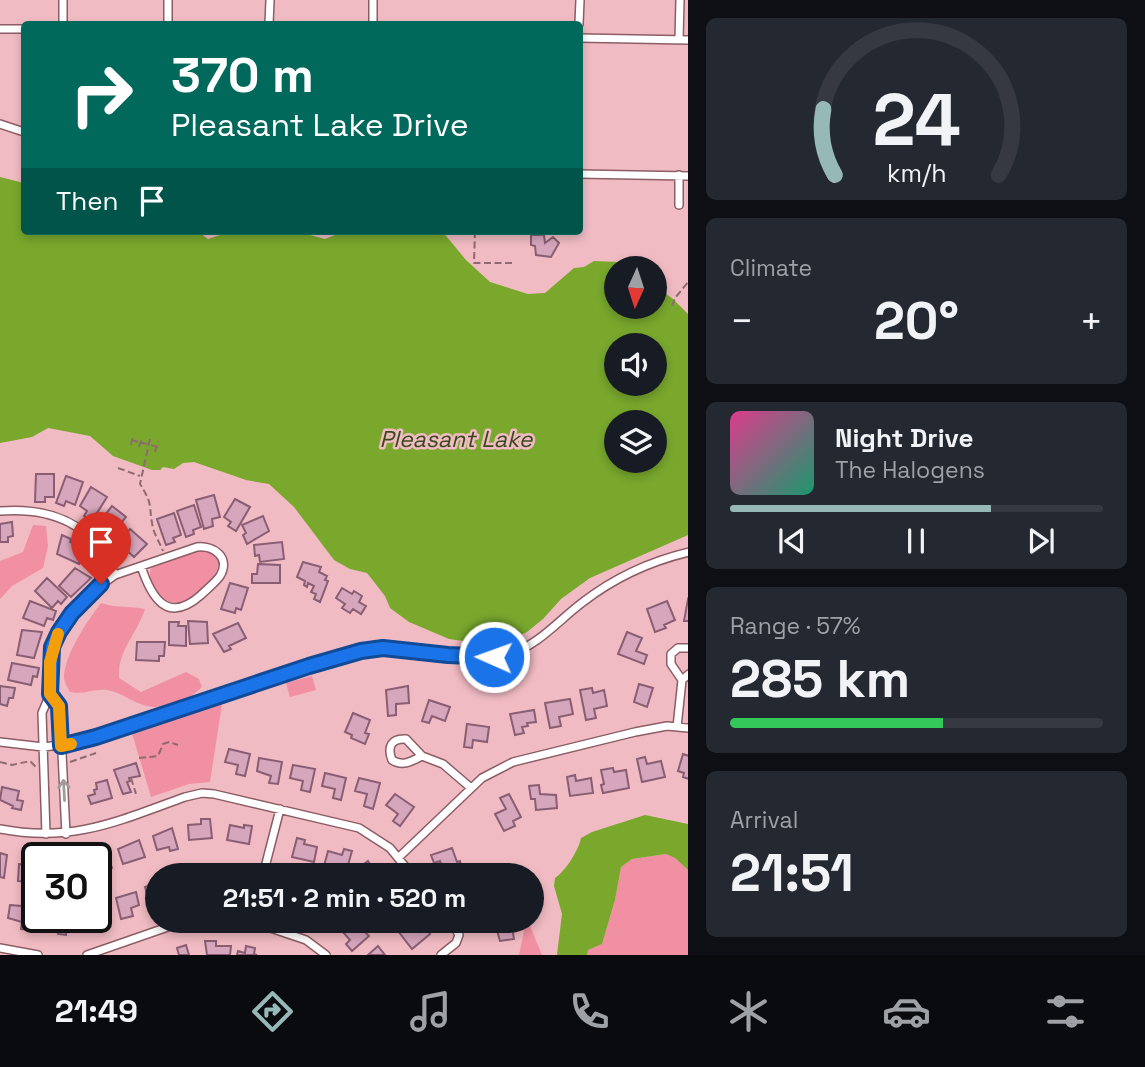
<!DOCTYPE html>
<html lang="en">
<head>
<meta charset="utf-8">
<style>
	body { margin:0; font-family:"Space Grotesk",sans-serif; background:#242831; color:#f1f3f6; height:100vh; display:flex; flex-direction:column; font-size:26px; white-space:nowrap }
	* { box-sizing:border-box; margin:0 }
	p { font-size:23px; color:#9ea1a6 }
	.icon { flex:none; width:38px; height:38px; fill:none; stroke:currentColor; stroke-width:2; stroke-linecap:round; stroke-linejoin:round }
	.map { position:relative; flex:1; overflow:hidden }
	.side { display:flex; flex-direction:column; gap:18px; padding:18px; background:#0d0f14; width:457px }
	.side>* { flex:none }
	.hud { position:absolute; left:21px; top:21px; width:562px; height:214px; border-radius:7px; box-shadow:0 4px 10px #0003; background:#00695c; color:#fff; overflow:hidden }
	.needle { width:46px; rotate:183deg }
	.buttons { position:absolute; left:604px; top:256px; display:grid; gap:14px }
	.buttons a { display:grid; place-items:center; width:63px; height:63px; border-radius:50%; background:#171b24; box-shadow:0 4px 10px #0003; font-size:35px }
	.speed { position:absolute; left:21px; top:842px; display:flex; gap:14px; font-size:35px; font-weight:700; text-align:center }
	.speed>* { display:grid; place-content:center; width:91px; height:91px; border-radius:50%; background:#171b24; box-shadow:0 4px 10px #0003; line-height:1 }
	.speed .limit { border:4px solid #111; border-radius:10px; background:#fff; color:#111 }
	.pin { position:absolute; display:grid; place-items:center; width:60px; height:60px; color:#fff; margin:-72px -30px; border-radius:50% 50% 50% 0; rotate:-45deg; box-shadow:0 0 7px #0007 }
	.pin .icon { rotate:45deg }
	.me { position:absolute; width:77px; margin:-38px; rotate:272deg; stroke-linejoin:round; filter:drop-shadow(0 0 5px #0008) }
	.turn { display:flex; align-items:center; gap:24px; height:147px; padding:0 35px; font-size:32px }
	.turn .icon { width:91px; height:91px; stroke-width:2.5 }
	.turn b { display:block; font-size:49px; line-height:60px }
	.then { display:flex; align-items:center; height:66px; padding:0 35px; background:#0003; gap:14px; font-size:26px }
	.big { font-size:52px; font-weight:700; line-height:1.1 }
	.side .widget { flex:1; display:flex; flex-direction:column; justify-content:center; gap:10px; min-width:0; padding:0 24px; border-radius:10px; background:#242831 }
	.side .dial { align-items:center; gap:0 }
	.dial svg { height:182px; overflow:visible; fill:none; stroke:#363941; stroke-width:7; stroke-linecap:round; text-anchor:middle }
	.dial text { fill:#f1f3f6; stroke:none }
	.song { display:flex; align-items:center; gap:21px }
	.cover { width:84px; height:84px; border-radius:10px; background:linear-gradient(135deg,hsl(330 70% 55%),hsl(160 70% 35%)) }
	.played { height:7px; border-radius:4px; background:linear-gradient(90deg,#96b8b7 70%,#363941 70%) }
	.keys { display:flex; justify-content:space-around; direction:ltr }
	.heat { display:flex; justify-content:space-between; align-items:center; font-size:38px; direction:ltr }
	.charge { height:10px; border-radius:5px; background:linear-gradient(90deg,#34c759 57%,#363941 0) }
	.trip { position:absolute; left:145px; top:863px; width:399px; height:70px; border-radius:35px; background:#171b24; box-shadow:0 4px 10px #0003; font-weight:700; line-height:70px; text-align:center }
	.tabs { display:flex; height:112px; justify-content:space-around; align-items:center; background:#090b0e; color:#9ea1a6 }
	.tabs .icon { width:49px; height:49px }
	.tabs .selected { color:#96b8b7 }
	.tabs b { font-size:32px; color:#f1f3f6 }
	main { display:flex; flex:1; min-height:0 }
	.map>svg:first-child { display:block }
</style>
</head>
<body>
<main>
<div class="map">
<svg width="689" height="955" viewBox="0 0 689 955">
	<rect width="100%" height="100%" fill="#f1bbc3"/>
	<!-- green -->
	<path fill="#f090a2" d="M33,525L46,526L48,546L43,568L12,586L0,599V561L23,552Z
		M202,549L212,552L219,562C218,587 167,626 152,584C150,578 149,575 151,568Z
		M101,603C115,608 130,606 145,609C137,634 117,651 119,678L141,692L186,672L199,679L202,687C189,700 166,710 147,706C133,703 122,692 107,690C94,688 83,695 70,692C67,687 64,682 64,677C65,654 87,621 101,603Z
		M312,676L316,690L290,697L286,683Z
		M222,704L210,782L189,784L151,797L132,733Z
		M666,854L675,858L688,870V955H587L588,950L602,944L615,900L621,867L632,859Z
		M526,921H528L542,955H519Z"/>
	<!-- water -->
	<path fill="#79a82d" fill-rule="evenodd" d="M0,177L24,183V231H101L119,234L197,231L208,239L232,231H273L277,235H310L325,239L345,231H442L466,260L490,282L528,294L545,293L574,268L584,267L594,261L619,262L630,268H616V306H654L655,286L673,299L688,314V535L590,578L561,599L543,619L527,632L510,640L492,645L449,639L409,622L390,608L385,596L367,573L350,569L334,560L294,507L269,484L246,480L194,462L183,463L174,469L163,467L160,470H152L113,456L90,436L48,428L32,437L0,443ZM616,345H654V383H616ZM616,422H654V460H616Z
		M645,815L688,824V870L675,858L666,854L632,859L621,867L615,900L602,944L588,950L587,955H557L562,914L554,886L555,878C566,871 579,849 581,838L592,832Z"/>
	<!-- building -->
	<path fill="#d6a6bd" stroke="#895e73" stroke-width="2" d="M531,235H544L545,243L553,237L559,243L551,257L536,255L535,246L531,245Z
		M36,474H54V497H45V502H35Z
		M66,476L83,482L75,505L66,501L64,506L56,503Z
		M91,487L107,497L92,521L84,516L87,511L80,506Z
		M214,495L220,517L212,519L213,526L204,529L196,500Z
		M235,499L250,507L236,531L228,526L231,522L224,517Z
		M194,505L201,527L193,530L194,534L186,537L177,511Z
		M112,506L126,517L109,538L101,532L105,528L99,523Z
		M174,513L181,535L173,538L175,542L166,545L157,519Z
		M263,516L269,531L247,544L243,535L246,533L242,525Z
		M12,522L13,536L8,537V542H0V524Z
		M123,529L127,533L130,529L147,544L134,557L114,539Z
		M62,535L71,539L70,542L86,549L79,564L57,554Z
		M282,542L284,559L260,562L259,555L255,556L254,545Z
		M303,562L321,567L319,572L327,576L325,580L328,581L320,602L314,599L316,594L311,592L314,586L308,583L307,587L304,585L305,581L297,577Z
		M258,564L280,565V583H252V574H257Z
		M75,568L91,578L71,597L59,586Z
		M47,578L67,597L61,604L58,601L52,608L35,591Z
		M230,583L248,588L241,610L236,608L235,613L221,609Z
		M342,588L352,594L354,591L362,596L359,602L366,606L361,614L353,609L350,613L342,608L345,604L336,598Z
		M688,599L689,600V621H684Z
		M30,601L56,611L53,620L47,618L44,626L23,618Z
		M667,601L675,620L664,625L666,628L655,632L647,609Z
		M188,621L207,622L208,643L190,644Z
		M169,622H179L178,626H186V646L169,645Z
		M238,623L246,638L229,646L231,649L224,652L213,634Z
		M22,630L42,632L34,658L17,655Z
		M627,632L642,638L636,651L647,655L644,664L618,654Z
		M137,642H165L164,656H159V661L136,660Z
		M12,663L39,668L37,677L33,676L31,685L8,680Z
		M639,684L653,688L647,707L634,702Z
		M0,686L15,688L13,698H9L7,706L0,704Z
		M408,686L409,703L396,704V715L388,716L386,690Z
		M592,688L593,693L604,690L607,706L594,709L596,718L586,720L580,690Z
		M570,699L573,714L559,717L561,726L550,728L545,703Z
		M429,700L450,707L445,721L432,716L429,723L422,721Z
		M534,710L536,722L527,723L528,726L522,727L524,733L515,735L510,714Z
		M353,713L370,720L365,733L369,734L365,744L351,738L352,735L345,732Z
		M467,724L489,727L487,742L473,740L472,748L464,747Z
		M229,749L250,754L245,776L236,774L238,765L225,762Z
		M683,754L689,756V779L683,777L684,773L678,771Z
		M645,757L647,764L661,761L665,777L642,782L637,759Z
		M259,758L282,762L278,784L269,783L271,776L257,771Z
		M136,763L140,776L129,778L130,781L127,782L131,792L123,794L114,770Z
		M293,765L315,769L310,792L301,790L303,781L290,778Z
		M613,768L614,772L626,770L629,788L603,793L601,785L604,784L601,770Z
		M325,773L346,778L341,800L333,798L335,789L322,786Z
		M575,775L576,781L591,778L593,793L570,796L567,777Z
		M359,778L380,783L373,809L364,806L367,794L355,791Z
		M107,780L112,798L91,804L88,796L95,794L94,790L97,789L96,783Z
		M539,785L540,794L556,795L557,808L536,810L535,799H531L529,786Z
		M2,787L19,791L17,800L23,801L21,810L12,808L13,806L0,800Z
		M395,794L414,807L400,826L393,821L398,814L386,805Z
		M509,794L521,817L513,821L515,826L504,831L495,814L506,809L500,798Z
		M201,819H210L212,838L189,840L188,825L201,824Z
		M230,825L244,828V825L252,826L249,844L227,840Z
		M172,828L178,849L170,851L169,847L157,850L153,836Z
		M297,838L305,840L304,844L317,847L314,862L292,857Z
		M139,840L145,857L123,864L118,849Z
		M452,848L457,862L460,861L462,869L445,874L440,861L434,863L431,855Z
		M344,849L352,851L346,872L324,866L328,851L342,855Z
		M106,850L112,868L108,870V872L96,876L98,860L96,853Z
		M0,853L7,855L4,878L0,877Z
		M34,859H37V882L18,881L19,864L33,865Z
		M368,861L371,866L367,869L369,871L374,867L380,875H367L361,866Z
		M214,870L236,872V875H214Z
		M158,883V907L151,909L145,887Z
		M136,892L139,905L131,908L133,916L121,919L116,898Z
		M104,903L108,916L95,919L97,927L89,929L86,917H96V905Z
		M10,905L33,907L30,930L21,929L22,922L8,918Z
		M45,917H68L66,935L58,934L59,926L45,925Z
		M353,920L369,936L352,951L346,944L350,940L342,931Z
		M484,920H511L514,939L500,941L496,927L485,929Z
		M411,922L419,932L425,927L430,934L412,949L398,931Z
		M205,941H216V946H231L230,955H207Z
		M186,945L189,955H179L177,948Z
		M246,946L255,948L254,954L257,955H237L238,951L245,953Z
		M378,946L385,955H368Z"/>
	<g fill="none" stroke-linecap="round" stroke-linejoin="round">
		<defs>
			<path id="minor" d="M168,0V24
				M373,0V24
				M63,24V0
				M269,24L270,0
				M579,24L580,0
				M0,29H24
				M579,38L689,40
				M679,40L680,0
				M0,124L24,132
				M579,174L689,176
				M679,205V175
				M0,511C53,507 93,524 115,575
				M682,680L671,664V654L678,648H689
				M50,694L59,706L60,713L66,834
				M677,727L682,680L689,674
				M0,742L43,747L77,743C139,725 199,703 259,682C293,671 327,658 361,651C410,641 461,667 509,654C538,646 560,619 583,602C614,578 651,561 689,552
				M422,756C412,761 403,767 392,760C387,747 391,738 406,739L422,756L443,764L471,788
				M0,829C73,843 118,821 185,797L202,793L214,794L359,828L390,848L412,875
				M46,834L42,713L50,694V662L52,647L59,632L85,597L115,575L197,547C214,545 231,558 220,576C215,583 207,589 201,595C167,625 151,597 141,566
				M398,858L482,778L513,762L635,732L667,726L689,728
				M263,875L280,809
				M247,920L306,940L326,955
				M0,948L38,955
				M87,955L188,920
				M441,955L456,943L459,935L451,920"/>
		</defs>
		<!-- minor casing -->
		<use href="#minor" stroke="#8c5d65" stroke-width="10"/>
		<!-- path -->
		<path stroke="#8f6a70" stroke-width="2" stroke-dasharray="7 3.5" stroke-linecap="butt" d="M475,231L474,263H514
			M672,306L675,298L689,281
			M150,439L140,484C154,506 148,505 153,528C155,536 160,543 163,551
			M131,440L158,447
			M131,445L133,435
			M139,447L142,438
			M155,452L158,441
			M118,468L140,476
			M139,758L158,756L163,744L169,742L178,745
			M0,762L12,765L30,761L36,767
			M70,762L96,753
			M131,778L136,794"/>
		<!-- minor -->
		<use href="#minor" stroke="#fff" stroke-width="7"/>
	</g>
	<!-- one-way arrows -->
	<defs><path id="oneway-shaft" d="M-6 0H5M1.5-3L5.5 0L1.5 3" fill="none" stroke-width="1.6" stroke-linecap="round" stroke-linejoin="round" transform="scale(1.75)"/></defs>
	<use stroke="#a39a9c" href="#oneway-shaft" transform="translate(64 790) rotate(-93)"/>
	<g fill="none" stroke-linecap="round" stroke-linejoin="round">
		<defs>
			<path id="route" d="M101,584L72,613L59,632L52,647L50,694L59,706L61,746L96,737L309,666L361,651L383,648L448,655L494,657"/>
		</defs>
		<!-- route casing -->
		<use href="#route" stroke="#114b97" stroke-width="18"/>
		<!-- route -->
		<use href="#route" stroke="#1a73e8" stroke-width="12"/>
		<!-- slow -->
		<path stroke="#f59e0b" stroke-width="12" d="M58,634L50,662V694L59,706L61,746L71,744"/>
	</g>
	<g text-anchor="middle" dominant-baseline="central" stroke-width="5" stroke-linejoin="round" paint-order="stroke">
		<!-- water labels -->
		<g font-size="23" font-style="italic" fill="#384b1d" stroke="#f1bbc3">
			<text x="456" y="439">Pleasant Lake</text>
		</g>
	</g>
</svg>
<div class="buttons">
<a><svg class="needle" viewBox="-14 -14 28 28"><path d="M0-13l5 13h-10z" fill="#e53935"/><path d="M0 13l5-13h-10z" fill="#9ea1a6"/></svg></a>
<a><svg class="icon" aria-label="sound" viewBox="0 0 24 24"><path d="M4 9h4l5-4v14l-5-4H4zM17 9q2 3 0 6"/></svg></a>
<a><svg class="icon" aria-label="layers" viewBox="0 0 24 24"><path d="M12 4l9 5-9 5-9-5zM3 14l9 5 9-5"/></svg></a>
</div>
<div class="speed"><div class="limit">30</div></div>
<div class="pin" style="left:101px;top:584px;background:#d93025"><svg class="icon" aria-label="arrive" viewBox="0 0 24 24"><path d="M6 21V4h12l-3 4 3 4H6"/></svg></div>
<svg class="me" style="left:494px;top:657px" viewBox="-20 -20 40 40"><circle r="17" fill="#1a73e8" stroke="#fff" stroke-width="3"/><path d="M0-11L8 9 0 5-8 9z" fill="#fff"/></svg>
<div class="trip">21:51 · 2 min · 520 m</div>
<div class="hud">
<div class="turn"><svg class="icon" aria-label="right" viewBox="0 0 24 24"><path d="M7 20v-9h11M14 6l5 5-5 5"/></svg><div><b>370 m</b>Pleasant Lake Drive</div></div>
<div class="then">Then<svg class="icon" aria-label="arrive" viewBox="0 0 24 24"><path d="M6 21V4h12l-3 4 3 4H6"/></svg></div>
</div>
</div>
<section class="side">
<div class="widget dial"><svg viewBox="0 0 100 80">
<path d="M14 69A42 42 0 1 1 86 69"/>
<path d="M14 69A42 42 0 0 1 9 40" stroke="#96b8b7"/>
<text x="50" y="56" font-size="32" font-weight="700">24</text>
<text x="50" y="72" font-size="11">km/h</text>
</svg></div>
<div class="widget"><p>Climate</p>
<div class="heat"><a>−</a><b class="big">20°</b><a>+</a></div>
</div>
<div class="widget">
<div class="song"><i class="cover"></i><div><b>Night Drive</b><p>The Halogens</p></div></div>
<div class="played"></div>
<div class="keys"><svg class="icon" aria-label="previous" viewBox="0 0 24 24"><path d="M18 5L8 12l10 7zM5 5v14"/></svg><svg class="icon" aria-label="pause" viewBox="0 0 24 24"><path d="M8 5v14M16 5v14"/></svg><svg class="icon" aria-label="next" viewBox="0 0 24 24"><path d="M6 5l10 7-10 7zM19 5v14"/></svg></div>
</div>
<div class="widget"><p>Range · 57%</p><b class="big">285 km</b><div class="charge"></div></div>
<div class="widget"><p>Arrival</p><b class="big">21:51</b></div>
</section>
</main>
<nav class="tabs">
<b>21:49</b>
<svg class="icon selected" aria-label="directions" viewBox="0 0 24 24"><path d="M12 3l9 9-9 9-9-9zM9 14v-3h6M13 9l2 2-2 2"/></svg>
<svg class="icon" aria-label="music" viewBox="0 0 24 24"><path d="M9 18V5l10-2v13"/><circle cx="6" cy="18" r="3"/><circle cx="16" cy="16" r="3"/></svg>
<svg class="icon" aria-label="phone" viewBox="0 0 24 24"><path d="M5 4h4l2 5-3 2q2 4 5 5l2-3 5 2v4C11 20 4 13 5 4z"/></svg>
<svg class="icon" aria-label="climate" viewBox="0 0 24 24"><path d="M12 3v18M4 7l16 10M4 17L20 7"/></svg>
<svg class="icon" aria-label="car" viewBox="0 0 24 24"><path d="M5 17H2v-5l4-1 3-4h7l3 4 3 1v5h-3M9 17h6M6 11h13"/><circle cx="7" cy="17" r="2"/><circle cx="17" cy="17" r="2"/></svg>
<svg class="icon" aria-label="filters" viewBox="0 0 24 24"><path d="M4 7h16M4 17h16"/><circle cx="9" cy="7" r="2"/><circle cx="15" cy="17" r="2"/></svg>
</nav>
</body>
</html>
